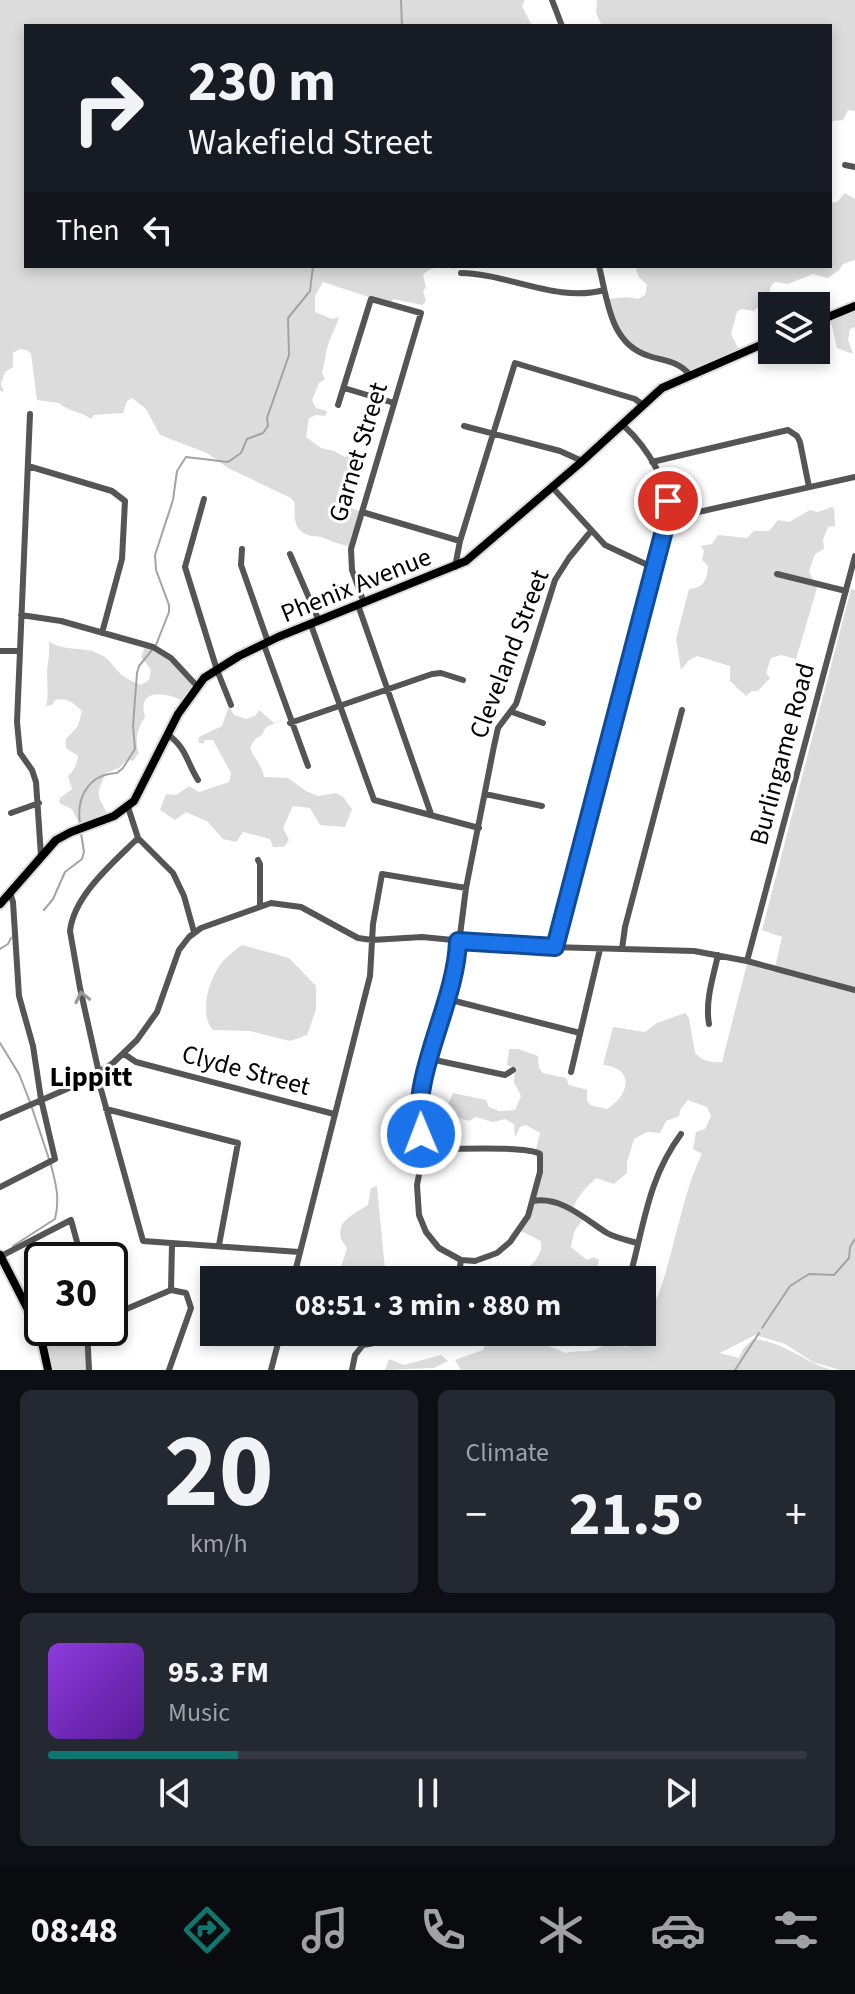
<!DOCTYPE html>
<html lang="en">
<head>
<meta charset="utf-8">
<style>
	body { margin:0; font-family:"Source Sans 3",sans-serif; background:#242831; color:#f1f3f6; height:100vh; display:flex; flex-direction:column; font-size:30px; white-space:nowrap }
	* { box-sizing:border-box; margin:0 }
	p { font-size:26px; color:#9ea1a6 }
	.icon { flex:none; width:44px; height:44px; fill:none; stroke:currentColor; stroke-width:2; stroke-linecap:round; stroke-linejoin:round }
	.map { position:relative; height:1370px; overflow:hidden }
	.panel { display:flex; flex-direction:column; gap:20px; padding:20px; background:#0d0f14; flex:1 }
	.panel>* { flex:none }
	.banner { position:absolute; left:24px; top:24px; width:808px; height:244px; border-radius:0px; box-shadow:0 4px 12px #0003; background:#171b24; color:#f1f3f6; overflow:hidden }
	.controls { position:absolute; left:758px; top:292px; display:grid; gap:16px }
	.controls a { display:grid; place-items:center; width:72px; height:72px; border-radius:0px; background:#171b24; box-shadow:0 4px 12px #0003; font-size:40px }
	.speed { position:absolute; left:24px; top:1242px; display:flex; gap:16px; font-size:40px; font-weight:700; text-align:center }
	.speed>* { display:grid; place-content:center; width:104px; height:104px; border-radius:50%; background:#171b24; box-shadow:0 4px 12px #0003; line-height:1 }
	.speed .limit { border:4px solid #111; border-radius:12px; background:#fff; color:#111 }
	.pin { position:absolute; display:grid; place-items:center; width:68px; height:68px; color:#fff; margin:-34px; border:4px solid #fff; border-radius:50%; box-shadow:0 2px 8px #0007 }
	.me { position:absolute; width:88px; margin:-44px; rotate:359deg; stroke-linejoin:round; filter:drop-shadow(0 0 6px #0008) }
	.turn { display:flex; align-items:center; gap:28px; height:168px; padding:0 32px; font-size:36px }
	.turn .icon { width:104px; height:104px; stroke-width:2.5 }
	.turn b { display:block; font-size:56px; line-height:68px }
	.then { display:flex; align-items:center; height:76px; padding:0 32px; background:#0003; gap:16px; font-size:30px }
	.big { font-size:60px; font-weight:700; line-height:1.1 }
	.panel .widget { flex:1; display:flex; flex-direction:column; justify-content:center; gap:12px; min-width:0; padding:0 28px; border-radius:12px; background:#242831 }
	.panel .dial { align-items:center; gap:0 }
	.dial b { font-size:104px; line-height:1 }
	.song { display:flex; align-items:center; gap:24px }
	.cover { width:96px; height:96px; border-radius:12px; background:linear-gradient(135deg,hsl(270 70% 55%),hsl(270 70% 35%)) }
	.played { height:8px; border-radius:4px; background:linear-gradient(90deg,#0f766e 25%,#363941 25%) }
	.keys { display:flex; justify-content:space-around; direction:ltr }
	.heat { display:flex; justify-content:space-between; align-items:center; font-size:44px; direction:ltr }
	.panel .tiles { flex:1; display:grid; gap:20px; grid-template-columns:1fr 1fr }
	.widget:last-child { grid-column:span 2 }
	.trip { position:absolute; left:200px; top:1266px; width:456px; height:80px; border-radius:0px; background:#171b24; box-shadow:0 4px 12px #0003; font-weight:700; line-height:80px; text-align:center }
	.dock { display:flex; height:128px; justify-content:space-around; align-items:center; background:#090b0e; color:#9ea1a6 }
	.dock .icon { width:56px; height:56px }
	.dock .selected { color:#0f766e }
	.dock b { font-size:36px; color:#f1f3f6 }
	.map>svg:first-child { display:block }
</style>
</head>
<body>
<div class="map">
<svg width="855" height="1370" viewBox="0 0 855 1370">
	<rect width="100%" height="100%" fill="#fff"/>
	<!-- green -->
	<path fill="#dcdcdc" d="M0,0H525L522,6L532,26H26V266H455V269C444,266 432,265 423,275L426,287L423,291L426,301L422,305L393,299L390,304L323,282L315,296V312L332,319L339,317C336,328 331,335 328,345C325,353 325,364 322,373L325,379L319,383L312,400L316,408L327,411L325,416L316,415L309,418L306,437L321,448L334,451L345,457L351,455L353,460L348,472V480L339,488L337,497L346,506L362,512L351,547C339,544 331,541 321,537C317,536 312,537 308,535C293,530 294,516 295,503L291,498L228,468L207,453L160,435L146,409L132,398L127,401L123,413L94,415L91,419C81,411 70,413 59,403L37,400L31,354L27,350L20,349L13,353V367L5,372L1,384L4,392L0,391Z
		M597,0H855V111L848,110L843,120L833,121L830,125V26H602L596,13Z
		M845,193L855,199V260L843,264L839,270L828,278L813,274L788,284L775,282L771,286L766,305L758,307L754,311L741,309L737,312L731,334L740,352L691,373C673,357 644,363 627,347C617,336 613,313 608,299L627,297L638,299L645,295L647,285L639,277L635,266H830V203L837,202Z
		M855,306V327L850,329L848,340L853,354L837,348L832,326L826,317Z
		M832,507L834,508L835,526L828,527L823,540L824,549L815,554L809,571L817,588L796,659L781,655L771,658L766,673L770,678L758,691H752L746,696L730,681V666L697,656L689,660L681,670L676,639L689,589C704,588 707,580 708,566L702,560L704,551L701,546L712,544L718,535L747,538L754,531H769L778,520L789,522L810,510L818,512Z
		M851,589L855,590V1370H840L813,1362L785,1344L755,1335L720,1353L739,1358L743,1349L753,1339C783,1341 804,1362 832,1370H461L455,1360L483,1350L487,1340L484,1332H542L540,1339L543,1344L566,1353C579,1349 593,1355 605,1344L627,1347C671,1304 673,1213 702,1154L693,1149L696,1132L705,1129L711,1116L707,1107L688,1100L680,1110L679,1116L666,1121L660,1133L647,1132L634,1139L627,1162V1173L614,1184L596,1178C586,1187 576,1198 572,1211L583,1219L574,1232L571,1247L587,1260L594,1257L599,1260L595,1280H589L572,1271L565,1272L558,1280H503C520,1276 544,1261 541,1241L521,1231L528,1217L541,1155L536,1149L540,1133L526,1125L520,1127L515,1137L514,1124L505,1119L493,1122L476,1117L469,1121L459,1118L450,1121L445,1111L453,1093L486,1100L489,1107L499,1111L515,1110L521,1096L514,1082L515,1068L507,1065L509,1049H518L538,1056L539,1068L543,1073L566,1078L569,1085L587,1090V1100L590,1105L607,1109C629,1096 636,1068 603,1065L613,1027L645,1032L657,1023L685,1013L689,1018L695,1053C702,1061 712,1063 722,1062L747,964L774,972L782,937L762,930Z
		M49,642C70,653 81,645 99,654C111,659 114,669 123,676C128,680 135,682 141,685L149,680L151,670L141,657L146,644L155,647L196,684L185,702C169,693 136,686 145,717C138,727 134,742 139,753L133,761L128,759L119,768L106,773C93,801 99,792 108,817L81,827L72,809L59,803L60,798L72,789L68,776C74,771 77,765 78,756L66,748V739L78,726L82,711C74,703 67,697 55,700L52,705L46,706C49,694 47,683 47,671C48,660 50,653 49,642Z
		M229,706L234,715L246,719L255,716L259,710L274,723L288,718L266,727L262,735L255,739L250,748C254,758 262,765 264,777L288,778L306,791L318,796L336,793L343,797L352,809L345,827L320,825L310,808L293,806L283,828L289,840L284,847H273L270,839L243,832L236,842L223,839L207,821L186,812L175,820L160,810L166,794L176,795L189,786L199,792L229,782L231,773L213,740H205L203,744L198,742L199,737L222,726Z
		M242,945L289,958L316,986V1010L307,1035L290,1041L250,1031L213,1030C199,1015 208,984 218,968C223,959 234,951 242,945Z
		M377,1186L386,1280H337L347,1248C329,1226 350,1216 368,1205L371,1188Z
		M87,1328L90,1370H48L44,1343Z
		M441,1355L448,1361L434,1368L385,1370L389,1359L404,1365Z"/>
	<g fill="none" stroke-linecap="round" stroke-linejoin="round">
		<!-- stream -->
		<path stroke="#a3a3a3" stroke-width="2" d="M401,0L402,26
			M156,645L169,612V605L156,570L155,555L173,500L177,471L186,457L228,462L241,453L247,439L263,433L268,426L267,418L289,355L288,318L310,291L313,266
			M80,823C76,797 89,774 117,773L123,768L135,749L133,726L137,673L139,666L152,650
			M44,910L53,899L65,872L82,859L84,852L81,833
			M0,949L8,944L11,938
			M0,1043L19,1074L30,1102
			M32,1108L49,1159
			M13,1246L55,1219C60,1199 56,1184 51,1165
			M762,1328L790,1286L809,1274L834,1275L849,1258L850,1247L855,1239
			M735,1370L759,1333"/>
		<defs>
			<path id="major" d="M816,322L855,306
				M0,904L56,840L71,832L114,816L134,801L178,714L204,678L239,656L278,637L466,561L579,464L662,388L772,340
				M0,1255L40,1333L48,1370"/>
		</defs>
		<!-- major casing -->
		<use href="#major" stroke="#dbdbdb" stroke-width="12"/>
		<!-- minor -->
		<path stroke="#555" stroke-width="6" d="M552,0L562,26
			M845,165L855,167
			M599,266C608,302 610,344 649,356C664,361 678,361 689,374
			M461,273C509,274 557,303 604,290
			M344,388L394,403
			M338,405L371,299L421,313L351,549L352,570L364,603
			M30,414L17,722L20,753L32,770L36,782L41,856
			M464,426L560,451L582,461
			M652,462L788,430L797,436L800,442L809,487
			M28,466L112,491L125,501L122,559L102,633
			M552,487L605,545L654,568
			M204,499L185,567L217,670L231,705
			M362,512L460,541
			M667,519L855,477
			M242,549L241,565L268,642
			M290,554L319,621
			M455,567L460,541L515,363L635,399L643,405
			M777,574L846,591
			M358,605L431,814
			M21,615L61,621L153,647L171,658L197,686
			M311,625L374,800L479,828
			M264,645L308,766
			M0,651H18
			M512,712L543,723
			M290,723L432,674L441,673L463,680
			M167,734C187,748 186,761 198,780
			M485,794L542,806
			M128,807L138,838L173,873L184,896L194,932
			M11,813L39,803
			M258,860L260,864V905
			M555,947L667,519C672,485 647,447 623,425
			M622,949L625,927L682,710
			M747,961L855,556
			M447,999L580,1033
			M709,1024C705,1001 713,978 718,955
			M124,1054L136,1062L334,1114
			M430,1059L505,1075L513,1070
			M571,1072L600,949
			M99,1073L80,988L70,931C74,895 114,862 138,838
			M97,1075L143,1241L299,1252
			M106,1109L238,1143L219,1245
			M0,1118L83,1082L113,1063L137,1040L157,1012L179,950L189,937L201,928L271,903L301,907L358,938L372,940L422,937L515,946L694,951L747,961L855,990
			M423,1149C444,1150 528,1145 540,1154V1172L528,1216L510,1242L497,1253L475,1261L461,1260L439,1248L426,1232L419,1215L417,1185L423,1154L418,1107L458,951L466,888L494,746L498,728L516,704L555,580L569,558L591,531
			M0,1187L55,1159L41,1099L33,1046L19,996L13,902L10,893
			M533,1201C561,1196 585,1219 607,1233C616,1238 627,1240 637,1243
			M1,1256L71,1220L82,1260
			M293,1280L370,976L373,924L382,874L466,888
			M458,1280L461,1260
			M629,1280C644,1227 647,1180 681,1134
			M171,1290L172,1244
			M110,1316L171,1290
			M87,1328L89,1370
			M43,1344L82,1328
			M169,1370L191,1308L186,1293L171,1290
			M271,1370L281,1332
			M352,1370L355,1355L363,1345L433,1332"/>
		<!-- major -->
		<use href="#major" stroke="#000" stroke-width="8"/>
	</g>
	<!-- one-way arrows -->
	<defs><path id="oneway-chevron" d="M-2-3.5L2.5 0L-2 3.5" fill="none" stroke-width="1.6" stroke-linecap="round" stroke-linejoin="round" transform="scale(2)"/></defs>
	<use stroke="#999" href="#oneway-chevron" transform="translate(82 997) rotate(-103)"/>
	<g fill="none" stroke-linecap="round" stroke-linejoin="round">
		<defs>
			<path id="route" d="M421,1134C410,1074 456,1004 458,941L555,947L667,519L668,501"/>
		</defs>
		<!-- route casing -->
		<use href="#route" stroke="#114b97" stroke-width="20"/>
		<!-- route -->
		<use href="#route" stroke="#1a73e8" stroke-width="14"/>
	</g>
	<g text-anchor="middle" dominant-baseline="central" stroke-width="6" stroke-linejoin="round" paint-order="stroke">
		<!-- street labels -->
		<g font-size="26" fill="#000" stroke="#fff">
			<text transform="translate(358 452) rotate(-73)">Garnet Street</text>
			<text transform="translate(356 585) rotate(-22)">Phenix Avenue</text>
			<text transform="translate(509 654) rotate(-69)">Cleveland Street</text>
			<text transform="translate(782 754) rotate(-75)">Burlingame Road</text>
			<text transform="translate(246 1070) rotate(15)">Clyde Street</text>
		</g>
		<!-- neighbourhood labels -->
		<g font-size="28" font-weight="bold" fill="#000" stroke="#fff">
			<text x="91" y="1077">Lippitt</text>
		</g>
	</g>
</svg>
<div class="controls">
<a><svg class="icon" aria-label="layers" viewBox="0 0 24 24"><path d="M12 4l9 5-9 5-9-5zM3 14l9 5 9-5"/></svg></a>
</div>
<div class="speed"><div class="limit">30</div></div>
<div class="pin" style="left:668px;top:501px;background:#d93025"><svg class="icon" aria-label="arrive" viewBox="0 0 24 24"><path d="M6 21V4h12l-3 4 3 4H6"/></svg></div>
<svg class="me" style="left:421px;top:1134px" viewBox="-20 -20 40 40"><circle r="17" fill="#1a73e8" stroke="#fff" stroke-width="3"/><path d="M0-11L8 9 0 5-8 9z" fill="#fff"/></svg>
<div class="trip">08:51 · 3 min · 880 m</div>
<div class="banner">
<div class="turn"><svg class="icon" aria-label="right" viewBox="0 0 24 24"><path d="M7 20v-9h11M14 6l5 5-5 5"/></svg><div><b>230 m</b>Wakefield Street</div></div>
<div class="then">Then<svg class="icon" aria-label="left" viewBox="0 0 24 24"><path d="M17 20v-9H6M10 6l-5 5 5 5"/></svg></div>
</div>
</div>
<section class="panel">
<div class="tiles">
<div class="widget dial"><b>20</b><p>km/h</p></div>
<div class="widget"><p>Climate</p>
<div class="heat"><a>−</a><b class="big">21.5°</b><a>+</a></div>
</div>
<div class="widget">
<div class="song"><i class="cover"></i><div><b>95.3 FM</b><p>Music</p></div></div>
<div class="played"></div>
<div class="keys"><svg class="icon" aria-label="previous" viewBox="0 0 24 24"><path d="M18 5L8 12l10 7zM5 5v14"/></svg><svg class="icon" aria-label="pause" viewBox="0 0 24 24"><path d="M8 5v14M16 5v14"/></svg><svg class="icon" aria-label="next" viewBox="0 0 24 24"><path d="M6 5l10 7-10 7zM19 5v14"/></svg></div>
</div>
</div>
</section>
<nav class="dock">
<b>08:48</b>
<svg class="icon selected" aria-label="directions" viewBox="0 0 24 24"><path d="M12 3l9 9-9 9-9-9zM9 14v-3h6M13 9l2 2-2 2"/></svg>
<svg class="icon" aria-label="music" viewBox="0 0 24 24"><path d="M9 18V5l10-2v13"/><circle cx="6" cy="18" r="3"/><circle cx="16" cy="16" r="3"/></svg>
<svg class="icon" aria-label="phone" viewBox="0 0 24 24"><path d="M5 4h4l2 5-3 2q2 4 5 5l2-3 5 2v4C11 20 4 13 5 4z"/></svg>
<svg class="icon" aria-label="climate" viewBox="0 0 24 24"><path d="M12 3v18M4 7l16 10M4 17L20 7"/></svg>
<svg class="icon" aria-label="car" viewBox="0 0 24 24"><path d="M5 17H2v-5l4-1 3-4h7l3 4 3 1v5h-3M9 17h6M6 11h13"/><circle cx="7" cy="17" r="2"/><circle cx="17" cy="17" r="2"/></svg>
<svg class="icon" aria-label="filters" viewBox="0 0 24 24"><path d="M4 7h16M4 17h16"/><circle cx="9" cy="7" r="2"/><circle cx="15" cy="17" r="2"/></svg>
</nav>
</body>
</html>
